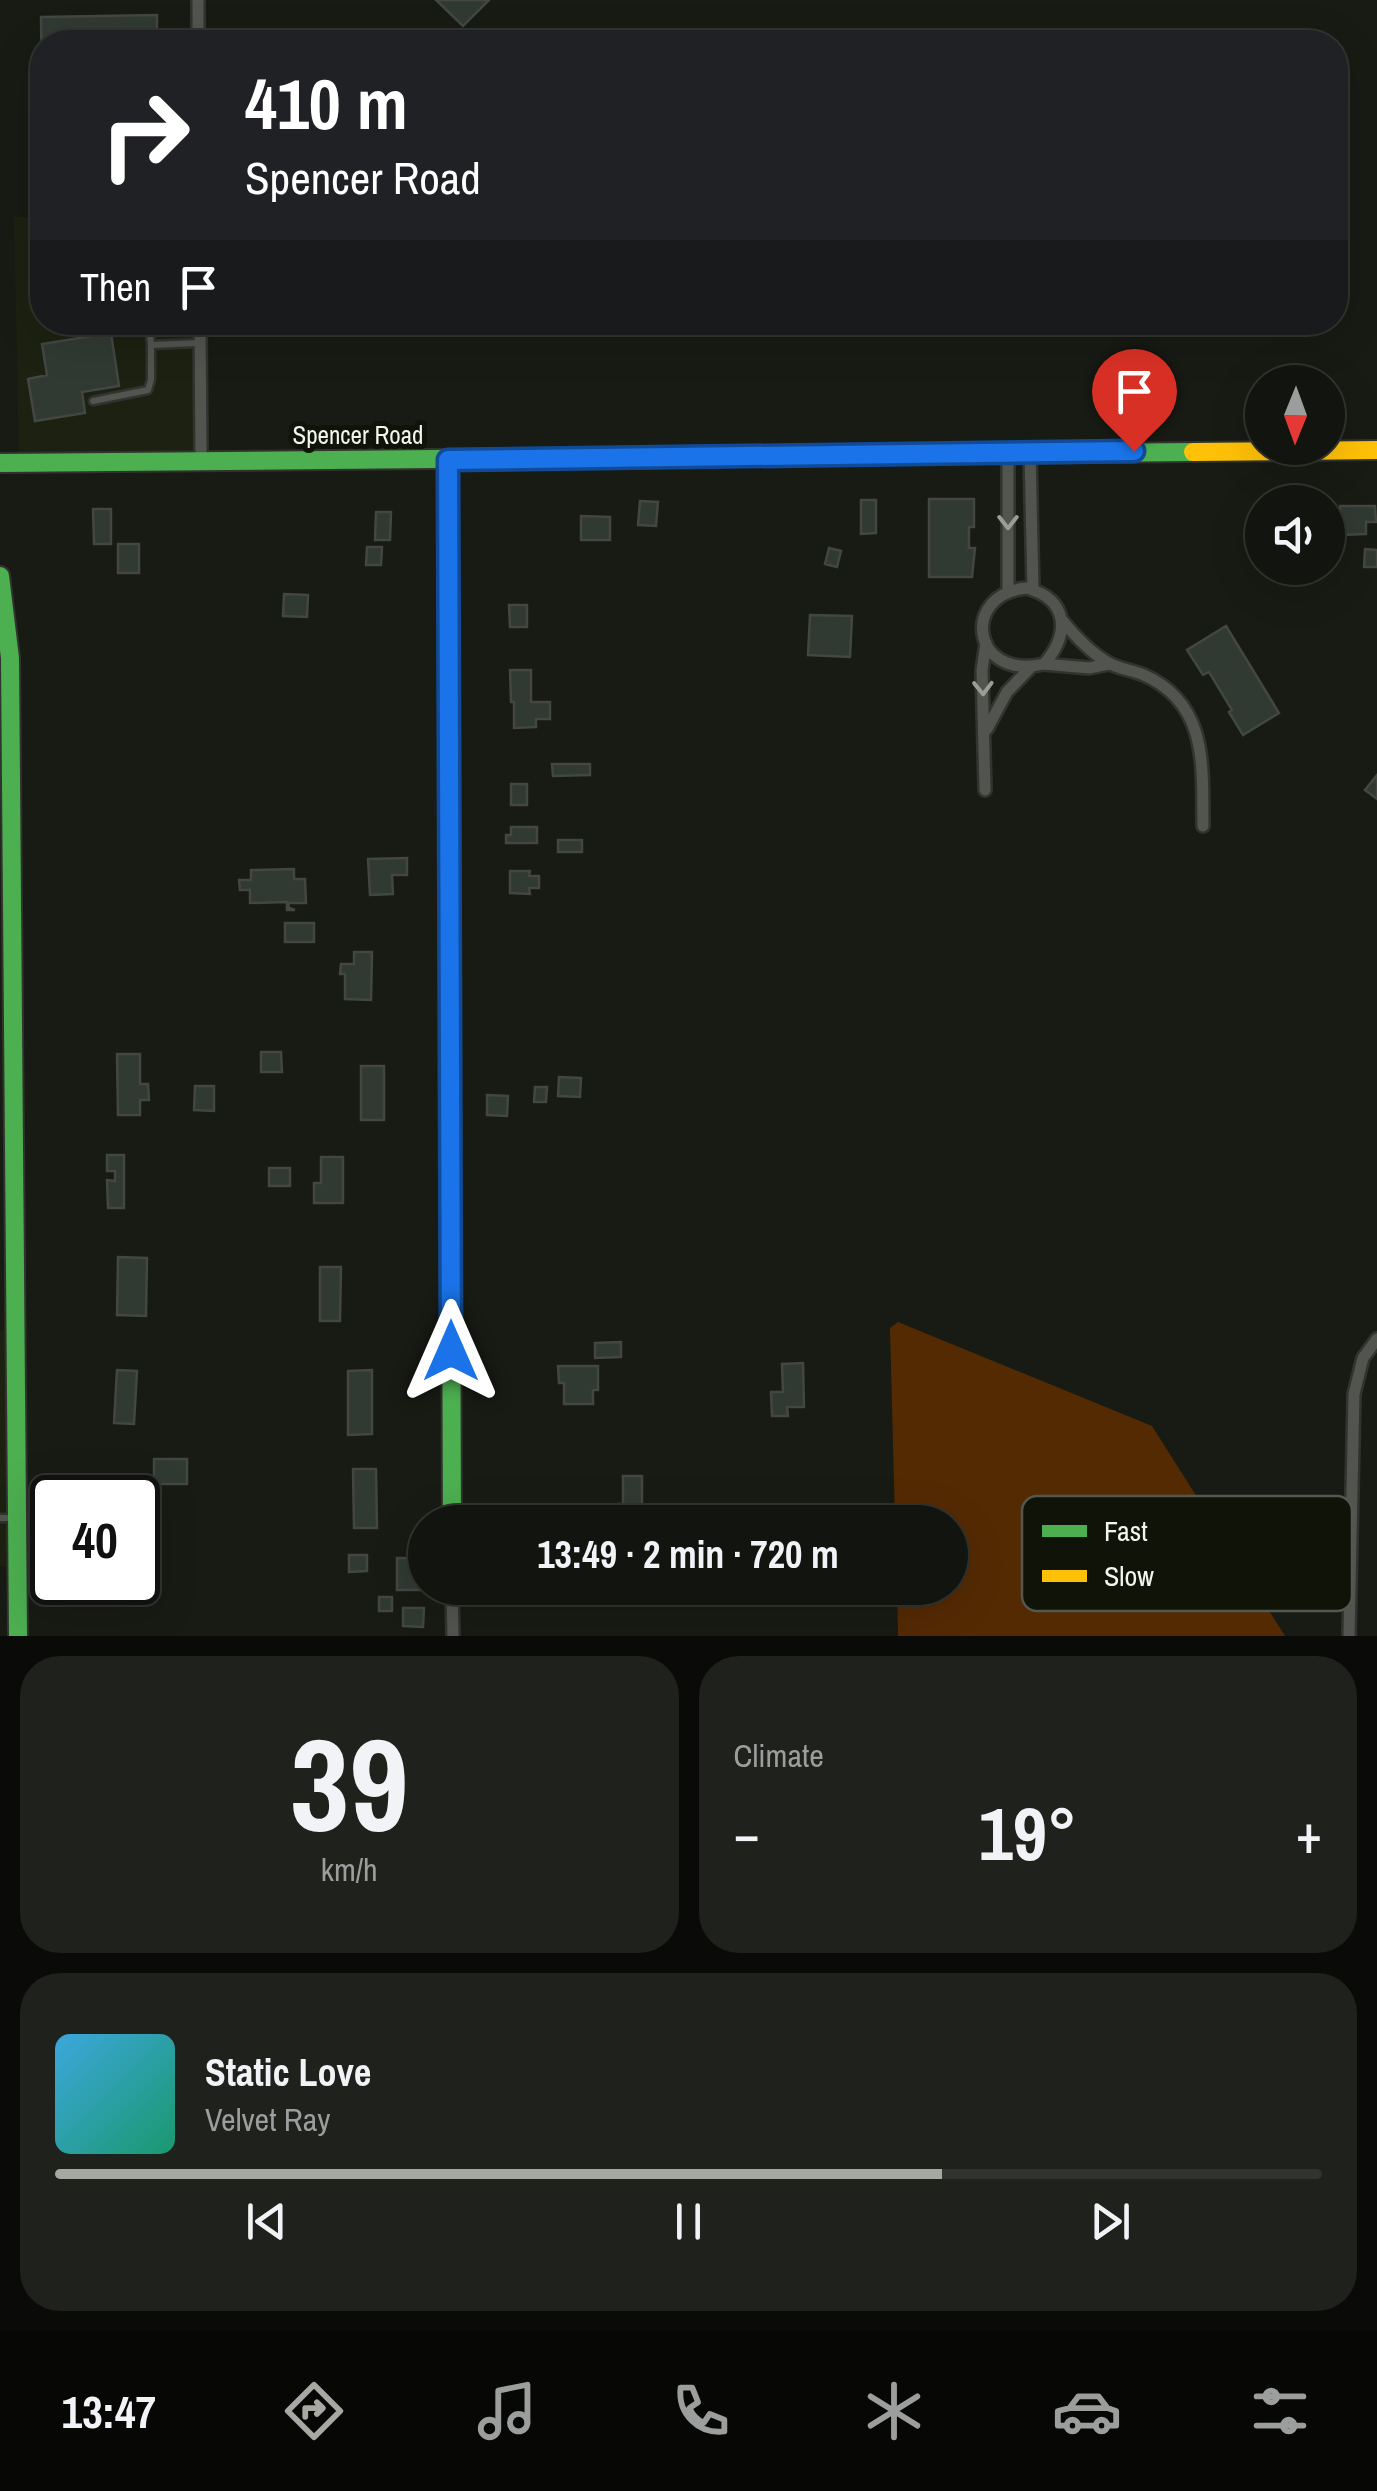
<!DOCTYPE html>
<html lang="en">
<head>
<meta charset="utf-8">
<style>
	body { margin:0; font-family:"Archivo Narrow",sans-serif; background:#1f211d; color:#f1f3f6; height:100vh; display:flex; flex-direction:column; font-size:38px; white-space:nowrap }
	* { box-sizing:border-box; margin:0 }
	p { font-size:32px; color:#9c9e9e }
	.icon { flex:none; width:55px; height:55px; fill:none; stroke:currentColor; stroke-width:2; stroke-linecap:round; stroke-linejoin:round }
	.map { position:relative; height:1636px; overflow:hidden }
	.details { display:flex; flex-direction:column; gap:20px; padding:20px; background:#0a0b08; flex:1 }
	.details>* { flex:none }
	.hud { position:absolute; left:30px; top:30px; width:1318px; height:305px; border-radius:40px; box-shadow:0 10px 40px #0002,0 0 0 2px #31332f; background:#202124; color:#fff; overflow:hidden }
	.needle { width:65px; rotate:181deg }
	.fabs { position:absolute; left:1245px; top:365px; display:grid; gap:20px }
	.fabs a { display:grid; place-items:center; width:100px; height:100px; border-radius:50%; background:#12140f; box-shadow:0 10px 40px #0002,0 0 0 2px #31332f; font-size:50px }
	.speed { position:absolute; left:30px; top:1475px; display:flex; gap:20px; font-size:50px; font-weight:700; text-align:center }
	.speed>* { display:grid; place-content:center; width:130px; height:130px; border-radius:50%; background:#12140f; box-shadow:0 10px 40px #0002,0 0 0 2px #31332f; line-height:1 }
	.speed .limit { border:5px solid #111; border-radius:15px; background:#fff; color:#111 }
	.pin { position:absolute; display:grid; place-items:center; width:85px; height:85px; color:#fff; margin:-102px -42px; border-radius:50% 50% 50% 0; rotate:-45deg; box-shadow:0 0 10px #0007 }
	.pin .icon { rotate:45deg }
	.me { position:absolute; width:110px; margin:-55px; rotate:0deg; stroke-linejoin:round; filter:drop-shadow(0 0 8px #0008) }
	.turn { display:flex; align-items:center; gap:35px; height:210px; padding:0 50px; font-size:45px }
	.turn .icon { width:130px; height:130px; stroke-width:2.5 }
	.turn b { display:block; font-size:70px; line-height:85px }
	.then { display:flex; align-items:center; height:95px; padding:0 50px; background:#0003; gap:20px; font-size:38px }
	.big { font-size:75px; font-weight:700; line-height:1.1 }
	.details .widget { flex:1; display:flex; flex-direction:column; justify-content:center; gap:15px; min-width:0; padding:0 35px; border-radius:40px; background:#1f211d }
	.details .dial { align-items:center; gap:0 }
	.dial b { font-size:130px; line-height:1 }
	.song { display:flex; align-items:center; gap:30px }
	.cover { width:120px; height:120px; border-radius:15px; background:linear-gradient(135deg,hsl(200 70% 55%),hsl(160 70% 35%)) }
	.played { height:10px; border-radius:5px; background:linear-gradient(90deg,#a6a8a1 70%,#31332f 70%) }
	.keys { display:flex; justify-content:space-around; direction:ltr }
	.heat { display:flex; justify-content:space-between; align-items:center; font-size:55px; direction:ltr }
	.details .tiles { flex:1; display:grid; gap:20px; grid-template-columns:1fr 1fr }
	.widget:last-child { grid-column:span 2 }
	.trip { position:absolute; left:408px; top:1505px; width:560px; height:100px; border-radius:50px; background:#12140f; box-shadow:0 10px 40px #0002,0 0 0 2px #31332f; font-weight:700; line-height:100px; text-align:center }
	.tabs { display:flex; height:160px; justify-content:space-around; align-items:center; background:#070806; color:#9c9e9e }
	.tabs .icon { width:70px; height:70px }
	.tabs .active { color:#a6a8a1 }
	.tabs b { font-size:45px; color:#f1f3f6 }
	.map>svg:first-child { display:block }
</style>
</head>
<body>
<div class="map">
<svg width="1377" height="1636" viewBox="0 0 1377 1636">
	<rect width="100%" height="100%" fill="#181a14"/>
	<!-- built -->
	<path fill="#1c2111" d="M14,217H42V322L196,323L198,459L19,460Z
		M0,1331H13V1566H0Z"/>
	<!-- green -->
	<path fill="#542a03" d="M898,1322L1152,1426L1285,1636H898L897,1588H950V1522H895L890,1328Z"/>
	<!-- building -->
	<path fill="#303a33" stroke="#434641" stroke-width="2.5" d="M436,0H489L463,26Z
		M157,15V42H42V88L41,17Z
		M892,322H932V328H893Z
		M111,333L119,386L82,392L85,413L35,421L28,379L47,375L42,344Z
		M929,499H974V527H969V548H975L972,577H929Z
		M861,500H876V533L861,534Z
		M640,501L658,502L656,526L638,525Z
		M1340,506H1375L1376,522H1366V534L1341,535Z
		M93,509H111V544H94Z
		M376,512H391L390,540H375Z
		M581,516L610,517V540H581Z
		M118,544H139V573H118Z
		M367,547H382L381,565H366Z
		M829,548L841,551L837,567L825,564Z
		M1365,549L1377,550V567H1364Z
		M284,594L308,595L307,617L283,616Z
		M509,605H527V627H510Z
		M810,615L852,616L850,657L808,655Z
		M1226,626L1279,713L1243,735L1229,712L1232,710L1209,672L1203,675L1187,650Z
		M510,670H531V702H550V719H536V727L514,728V702H511Z
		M552,764H590V775L553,776Z
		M1377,775V799L1365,790Z
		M511,784H527V805H511Z
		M511,827H537V843H506V835H511Z
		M558,840H582V852H558Z
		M407,858V875H392L393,894L370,895L368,859Z
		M294,869V879H305L306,903H288L289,908L295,910H287V902L250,903V890H240L239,880H251V870Z
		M510,871H530L529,876H539V888H529L530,894L510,893Z
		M285,923H314V942H285Z
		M354,952H372L371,1000L345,999V974H340L341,964H354Z
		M261,1052H281L282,1072H261Z
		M117,1054H140V1084H148L149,1100H140V1115H118Z
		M361,1066H384V1120H361Z
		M559,1077L581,1078L580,1097L558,1096Z
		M195,1086H214V1111L194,1110Z
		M535,1087H547L546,1102H534Z
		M487,1095L508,1096L507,1116L487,1115Z
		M107,1155H124V1208H108L107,1180L115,1181V1171H107Z
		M321,1157H343V1203H314V1183H321Z
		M269,1168H290V1186H269Z
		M118,1257L147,1258L146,1316L117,1315Z
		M320,1267H341L340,1321H320Z
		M621,1342V1357L595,1358V1343Z
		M803,1363L804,1407H787L788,1416H772L771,1392H783L782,1364Z
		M558,1366H598V1390H593V1404H564V1383H559Z
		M117,1370L137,1371L134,1424L114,1423Z
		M372,1370V1434L348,1435V1371Z
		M154,1459H187V1484H154Z
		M353,1469H376L377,1528H354Z
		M623,1476H642V1520H618V1504H623Z
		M108,1495H144V1537H138V1498H109Z
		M687,1512V1522H661H664V1513Z
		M349,1555H367V1571L349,1572Z
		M397,1558H423L424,1590H397Z
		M138,1564H142L141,1593L107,1592V1582H138Z
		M379,1597H392V1611H379Z
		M403,1608H424L423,1627L403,1626Z"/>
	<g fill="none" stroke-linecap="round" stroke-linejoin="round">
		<defs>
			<path id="lane" d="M149,322L151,345
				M93,401L148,390L151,380V345L199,343
				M0,1518H16"/>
			<path id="street" d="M198,0V42
				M200,322L201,461
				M1030,452L1033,590
				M1008,453V591
				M1027,588C1069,600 1070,634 1044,664C970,681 961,593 1027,588Z
				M1061,619C1074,635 1090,652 1107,662C1118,669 1132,670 1144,675C1209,704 1202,767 1203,826
				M1044,664L1089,668L1109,664
				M987,729L1007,692L1031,667
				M985,790L982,670L986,643
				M452,1588L453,1636
				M1349,1636L1354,1394L1363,1358L1377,1339"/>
			<path id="fast" d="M448,460L452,1522
				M0,463L1193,452
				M0,576L10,658L18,1636"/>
			<path id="slow" d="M1193,452L1377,450"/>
		</defs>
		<!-- lane casing -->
		<use href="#lane" stroke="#32332f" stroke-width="11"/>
		<!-- street casing -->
		<use href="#street" stroke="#32332f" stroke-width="16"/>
		<!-- fast casing -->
		<use href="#fast" stroke="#32332f" stroke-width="22"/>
		<!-- slow casing -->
		<use href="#slow" stroke="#32332f" stroke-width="22"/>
		<!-- lane -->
		<use href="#lane" stroke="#52544f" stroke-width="6"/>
		<!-- street -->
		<use href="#street" stroke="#52544f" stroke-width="11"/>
		<!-- fast -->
		<use href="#fast" stroke="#4caf50" stroke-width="18"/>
		<!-- slow -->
		<use href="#slow" stroke="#ffc107" stroke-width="18"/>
	</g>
	<!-- one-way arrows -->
	<defs><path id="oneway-chevron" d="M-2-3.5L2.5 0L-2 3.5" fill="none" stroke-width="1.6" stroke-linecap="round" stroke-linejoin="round" transform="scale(2.5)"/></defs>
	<g stroke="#9a9c96">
		<use href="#oneway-chevron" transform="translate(1008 522) rotate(90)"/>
		<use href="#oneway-chevron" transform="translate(983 688) rotate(89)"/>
	</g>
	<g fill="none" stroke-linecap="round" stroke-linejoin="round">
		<defs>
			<path id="route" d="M451,1351L448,460L1134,451"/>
		</defs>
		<!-- route casing -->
		<use href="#route" stroke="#114b97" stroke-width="25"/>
		<!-- route -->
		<use href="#route" stroke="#1a73e8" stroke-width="18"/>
	</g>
	<g text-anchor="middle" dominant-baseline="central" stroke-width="10" stroke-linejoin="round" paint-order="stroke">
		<!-- street labels -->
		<g font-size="25" fill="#f2f5ed" stroke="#101308">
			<text x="358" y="435">Spencer Road</text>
		</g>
	</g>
	<!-- legend -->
	<rect x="1022" y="1496" width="330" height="115" rx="15" fill="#101308" stroke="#54574d" stroke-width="2.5"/>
	<rect x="1042" y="1525" width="45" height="12" fill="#4caf50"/>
	<rect x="1042" y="1570" width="45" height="12" fill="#ffc107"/>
	<g font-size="28" fill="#f2f5ed">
		<text x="1104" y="1541">Fast</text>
		<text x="1104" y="1586">Slow</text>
	</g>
</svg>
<div class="fabs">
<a><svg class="needle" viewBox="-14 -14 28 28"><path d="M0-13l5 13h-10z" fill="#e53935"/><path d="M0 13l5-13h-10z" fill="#9c9e9e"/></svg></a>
<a><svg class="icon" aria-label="sound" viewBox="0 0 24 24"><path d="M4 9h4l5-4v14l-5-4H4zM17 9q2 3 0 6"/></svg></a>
</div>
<div class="speed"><div class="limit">40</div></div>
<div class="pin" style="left:1134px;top:451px;background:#d93025"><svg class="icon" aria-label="arrive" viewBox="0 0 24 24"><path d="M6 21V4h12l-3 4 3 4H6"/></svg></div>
<svg class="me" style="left:451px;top:1351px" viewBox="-20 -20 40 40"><path d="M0-17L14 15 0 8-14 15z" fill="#1a73e8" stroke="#fff" stroke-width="4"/></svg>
<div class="trip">13:49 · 2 min · 720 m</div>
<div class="hud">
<div class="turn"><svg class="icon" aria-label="right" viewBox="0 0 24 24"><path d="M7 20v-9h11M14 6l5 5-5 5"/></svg><div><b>410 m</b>Spencer Road</div></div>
<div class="then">Then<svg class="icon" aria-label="arrive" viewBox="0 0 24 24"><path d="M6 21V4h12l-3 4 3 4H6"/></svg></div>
</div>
</div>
<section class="details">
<div class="tiles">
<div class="widget dial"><b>39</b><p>km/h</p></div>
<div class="widget"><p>Climate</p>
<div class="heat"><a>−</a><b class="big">19°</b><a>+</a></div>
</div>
<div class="widget">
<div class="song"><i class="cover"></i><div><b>Static Love</b><p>Velvet Ray</p></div></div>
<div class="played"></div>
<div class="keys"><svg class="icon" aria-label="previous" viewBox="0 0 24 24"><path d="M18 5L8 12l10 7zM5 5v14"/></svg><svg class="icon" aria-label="pause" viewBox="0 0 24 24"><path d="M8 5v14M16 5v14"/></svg><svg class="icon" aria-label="next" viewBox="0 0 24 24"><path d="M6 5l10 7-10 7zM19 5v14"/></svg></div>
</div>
</div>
</section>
<nav class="tabs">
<b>13:47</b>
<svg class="icon active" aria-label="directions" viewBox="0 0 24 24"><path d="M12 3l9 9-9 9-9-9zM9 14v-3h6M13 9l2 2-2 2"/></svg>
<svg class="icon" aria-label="music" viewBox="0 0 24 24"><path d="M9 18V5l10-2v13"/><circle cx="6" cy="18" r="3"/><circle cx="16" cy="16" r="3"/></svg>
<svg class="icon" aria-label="phone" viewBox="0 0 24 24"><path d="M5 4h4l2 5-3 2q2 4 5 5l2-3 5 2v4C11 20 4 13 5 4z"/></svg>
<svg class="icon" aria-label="climate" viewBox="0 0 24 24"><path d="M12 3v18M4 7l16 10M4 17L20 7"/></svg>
<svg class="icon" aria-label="car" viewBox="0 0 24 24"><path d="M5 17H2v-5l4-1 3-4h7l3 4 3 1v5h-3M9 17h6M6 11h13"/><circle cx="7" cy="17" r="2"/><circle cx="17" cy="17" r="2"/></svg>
<svg class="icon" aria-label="filters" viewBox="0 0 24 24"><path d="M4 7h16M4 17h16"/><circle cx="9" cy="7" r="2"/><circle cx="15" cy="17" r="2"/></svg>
</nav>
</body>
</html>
